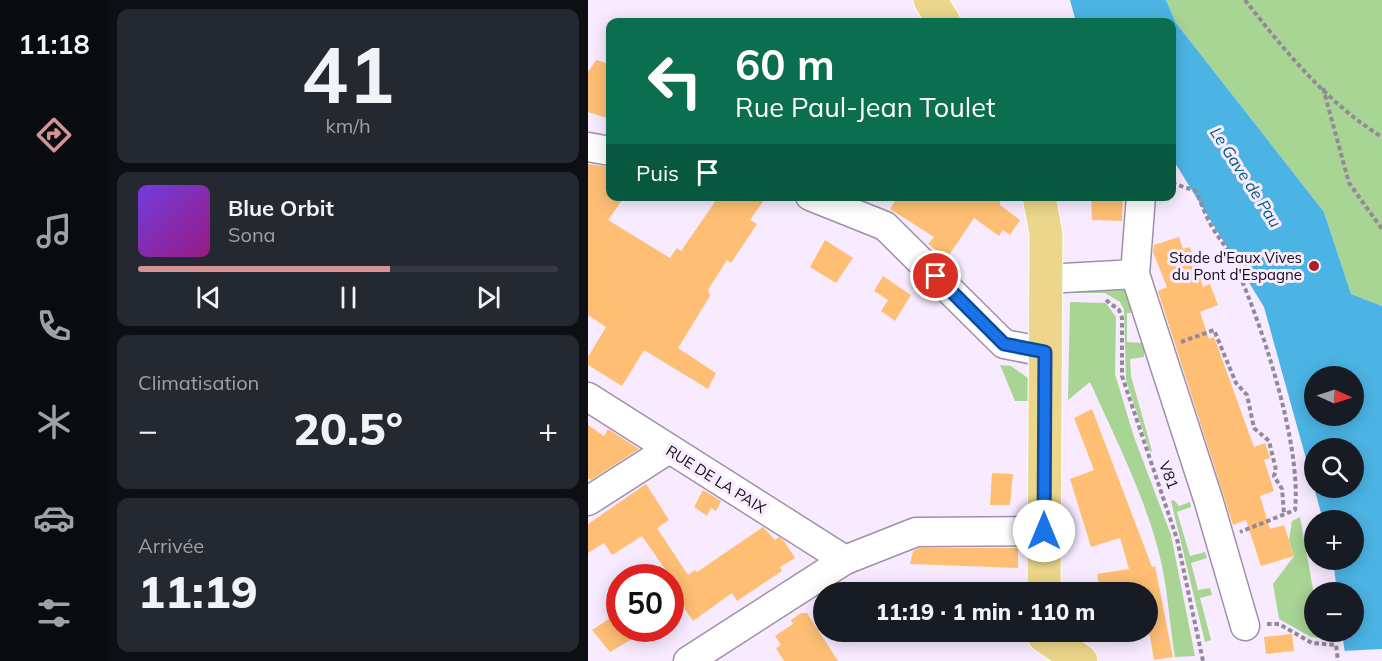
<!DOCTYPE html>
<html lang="fr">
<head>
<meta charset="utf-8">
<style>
	body { margin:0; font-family:Mulish,sans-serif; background:#242831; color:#f1f3f6; height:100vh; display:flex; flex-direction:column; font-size:22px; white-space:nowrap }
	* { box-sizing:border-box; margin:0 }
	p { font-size:20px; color:#9ea1a6 }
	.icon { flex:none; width:33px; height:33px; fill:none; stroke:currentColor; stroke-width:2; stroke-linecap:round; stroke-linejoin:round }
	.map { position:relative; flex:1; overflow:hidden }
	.sheet { display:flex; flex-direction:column; gap:9px; padding:9px; background:#0d0f14; width:480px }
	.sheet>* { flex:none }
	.top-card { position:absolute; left:18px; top:18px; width:570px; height:183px; border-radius:12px; box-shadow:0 3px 15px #0003; background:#0b6e4f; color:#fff; overflow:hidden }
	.needle { width:39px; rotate:93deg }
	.tools { position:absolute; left:716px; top:366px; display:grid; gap:12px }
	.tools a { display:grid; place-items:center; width:60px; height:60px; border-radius:50%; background:#171b24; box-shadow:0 3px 15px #0003; font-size:30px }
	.speed { position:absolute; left:18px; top:564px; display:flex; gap:12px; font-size:30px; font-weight:700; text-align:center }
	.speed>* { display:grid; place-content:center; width:78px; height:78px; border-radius:50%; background:#171b24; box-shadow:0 3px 15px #0003; line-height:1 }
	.speed .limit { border:9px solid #d22; background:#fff; color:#111 }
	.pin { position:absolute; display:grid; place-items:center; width:51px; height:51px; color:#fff; margin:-26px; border:3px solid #fff; border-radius:50%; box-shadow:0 2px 6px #0007 }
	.me { position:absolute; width:66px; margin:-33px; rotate:0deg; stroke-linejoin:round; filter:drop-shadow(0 0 4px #0008) }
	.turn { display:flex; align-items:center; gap:21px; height:126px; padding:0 30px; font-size:27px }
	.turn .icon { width:78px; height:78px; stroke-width:2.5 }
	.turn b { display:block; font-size:42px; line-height:51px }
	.then { display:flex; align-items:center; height:57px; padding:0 30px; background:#0003; gap:12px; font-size:22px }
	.big { font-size:45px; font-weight:800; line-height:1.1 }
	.sheet .card { flex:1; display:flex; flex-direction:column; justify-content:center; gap:9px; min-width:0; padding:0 21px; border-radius:12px; background:#242831 }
	.sheet .dial { align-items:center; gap:0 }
	.dial b { font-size:78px; line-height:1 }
	.song { display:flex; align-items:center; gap:18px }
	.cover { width:72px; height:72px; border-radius:9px; background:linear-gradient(135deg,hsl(260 70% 55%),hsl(310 70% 35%)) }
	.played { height:6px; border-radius:3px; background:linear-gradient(90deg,#d49397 60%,#363941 60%) }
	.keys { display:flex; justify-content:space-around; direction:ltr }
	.heat { display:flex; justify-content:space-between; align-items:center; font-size:33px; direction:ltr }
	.trip { position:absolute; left:225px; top:582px; width:345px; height:60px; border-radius:30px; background:#171b24; box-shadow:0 3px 15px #0003; font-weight:800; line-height:60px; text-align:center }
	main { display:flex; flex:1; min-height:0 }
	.dock { display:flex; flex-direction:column; width:108px; justify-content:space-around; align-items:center; background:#090b0e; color:#9ea1a6 }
	.dock .icon { width:42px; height:42px }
	.dock .on { color:#d49397 }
	.dock b { font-size:27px; color:#f1f3f6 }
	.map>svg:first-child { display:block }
</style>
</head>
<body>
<main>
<nav class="dock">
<b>11:18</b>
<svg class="icon on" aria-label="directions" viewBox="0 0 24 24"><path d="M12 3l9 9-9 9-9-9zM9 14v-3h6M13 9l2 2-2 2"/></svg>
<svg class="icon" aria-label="music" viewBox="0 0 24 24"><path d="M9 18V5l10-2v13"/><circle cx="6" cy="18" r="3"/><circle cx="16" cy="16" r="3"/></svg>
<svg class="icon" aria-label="phone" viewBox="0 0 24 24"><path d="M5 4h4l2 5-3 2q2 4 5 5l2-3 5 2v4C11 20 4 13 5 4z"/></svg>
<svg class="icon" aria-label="climate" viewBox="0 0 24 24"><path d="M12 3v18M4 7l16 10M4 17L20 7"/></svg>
<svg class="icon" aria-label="car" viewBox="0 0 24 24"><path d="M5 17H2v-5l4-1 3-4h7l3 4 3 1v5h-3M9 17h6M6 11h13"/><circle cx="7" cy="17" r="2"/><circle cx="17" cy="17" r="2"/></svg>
<svg class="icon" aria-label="filters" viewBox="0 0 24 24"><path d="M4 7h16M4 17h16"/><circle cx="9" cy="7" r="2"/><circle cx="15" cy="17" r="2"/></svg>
</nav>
<section class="sheet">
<div class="card dial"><b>41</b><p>km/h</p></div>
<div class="card">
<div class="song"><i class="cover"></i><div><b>Blue Orbit</b><p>Sona</p></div></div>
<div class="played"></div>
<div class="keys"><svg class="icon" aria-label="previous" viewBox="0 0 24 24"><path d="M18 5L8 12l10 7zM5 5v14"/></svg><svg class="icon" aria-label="pause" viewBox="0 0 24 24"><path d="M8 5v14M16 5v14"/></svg><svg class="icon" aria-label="next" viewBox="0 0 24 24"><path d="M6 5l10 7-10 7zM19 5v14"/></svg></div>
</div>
<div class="card"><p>Climatisation</p>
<div class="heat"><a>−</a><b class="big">20.5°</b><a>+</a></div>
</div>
<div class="card"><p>Arrivée</p><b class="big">11:19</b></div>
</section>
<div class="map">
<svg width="794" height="661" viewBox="0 0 794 661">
	<rect width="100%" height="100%" fill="#f8ebff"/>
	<!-- green -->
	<path fill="#a8d494" d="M578,0H794V306L763,294L736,212L588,23Z
		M482,285L540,287L551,313H539V342L556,343V357L542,359L543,376L564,451L562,452L538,380L536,310L532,302L517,293H482Z
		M482,302L518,303L528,317L527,374L546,437L583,535L607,656L587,657C582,627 580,595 574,566C561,504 528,440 502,382L480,400Z
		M412,365L423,366L440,378V401H427Z
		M586,500L591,506L602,502L603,507L589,512L602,556L617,552L619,558L603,563L610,590L622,588L624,595L612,598L623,640L617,642L583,501Z
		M712,517L726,595V632H732L734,638L723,637L691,619L685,584L706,556L701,540L704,521Z"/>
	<!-- water -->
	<path fill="#4cb4e4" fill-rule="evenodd" d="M482,0H578L588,23L736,212L763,294L794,306V661H758L754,632H765V592H749L745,560H765V520H735L676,307L584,158V22H488ZM726,376H765V416H726ZM726,448H765V488H726Z"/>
	<!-- pier -->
	<path fill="#f8ebff" d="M794,649V661H755L754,651Z"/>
	<!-- building -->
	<path fill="#febf74" d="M8,60L22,64V119L0,112V72Z
		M0,164L22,167V196H37L20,220L82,258L89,248L93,251L131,196H179L162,220L169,224L143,263L139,260L120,290L122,296L90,348L128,373L120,389L56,350L34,386L0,365V357L18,327L0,315Z
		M310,196H412V205L432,220L422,235L415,230L411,236L386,218L359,258L340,244L346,237L302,209Z
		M503,196H535L534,221L504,220Z
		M591,237L595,249L602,247L615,287L622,284L630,305L612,312L621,339L626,337L666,447L677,443L682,458L676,460L686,491L672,496L682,529L696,525L706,556L673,566L658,520L645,525L570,291L579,287L565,252L566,245Z
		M237,240L265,258L248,283L222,267Z
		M295,276L323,295L307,321L293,311L300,300L286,291Z
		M504,409L564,567L567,566L585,657L566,660L560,625V592H512L509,574L541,569L532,538L503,547L482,479L506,470L486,418Z
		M0,425L16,436L20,429L51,449L3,480L0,478Z
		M404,473L425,474L422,505H402Z
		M58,484L81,520L69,528L100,575L107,570L109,572L175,527L187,540L191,537L196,541L207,558L192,567L194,571L149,601L144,593L105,621L86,593L82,598V576L54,536L24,555L16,543L0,553V524Z
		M115,490L133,501L128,511L123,508L119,516L106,507Z
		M331,548H430V568L322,564L325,551Z
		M213,613H219L250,661H196L188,648L193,645L187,636L205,624L203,620Z
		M27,615L32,621V628H37L44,639L22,652L4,630Z
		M704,634L706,651L678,654L676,637Z"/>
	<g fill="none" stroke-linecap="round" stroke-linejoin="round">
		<defs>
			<path id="minor" d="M0,147L22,151
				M222,196L297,226L416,344L457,352
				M547,274L553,196
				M458,279L547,274L621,502L657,626
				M0,397L257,560
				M0,501L81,449
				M100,661L257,560L328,532L456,531"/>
			<path id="major" d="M342,0L356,22
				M451,196L458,234L456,592
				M456,636L493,661"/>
		</defs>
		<!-- minor casing -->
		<use href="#minor" stroke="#9f90a8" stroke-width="31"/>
		<!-- major casing -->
		<use href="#major" stroke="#fff" stroke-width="35"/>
		<!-- path -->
		<path stroke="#938999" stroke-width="4" stroke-dasharray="4.5 3" stroke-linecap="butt" d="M657,0C696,50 739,103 794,137
			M735,88L761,183L794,229
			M584,183L608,191C613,202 617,215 623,225C629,236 637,245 643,256C672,317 714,444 707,510L652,532
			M518,300L531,310L534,318V376L589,539L615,661
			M593,342L626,330L648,383L659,395L666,428L681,441L688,470L686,476L694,489L696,514
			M679,624H691L724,643L748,645L750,661"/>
		<!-- minor -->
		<use href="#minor" stroke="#fff" stroke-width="28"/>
		<!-- major -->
		<use href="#major" stroke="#ecd68b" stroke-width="33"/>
	</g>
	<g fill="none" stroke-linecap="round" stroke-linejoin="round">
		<defs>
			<path id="route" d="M348,276L416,344L457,352L456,531"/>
		</defs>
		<!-- route casing -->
		<use href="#route" stroke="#114b97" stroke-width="15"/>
		<!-- route -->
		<use href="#route" stroke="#1a73e8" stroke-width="10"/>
	</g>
	<!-- markers -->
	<circle fill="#b01e22" stroke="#f8ebff" stroke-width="2" cx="726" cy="266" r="6"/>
	<g text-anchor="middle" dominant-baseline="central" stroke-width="6" stroke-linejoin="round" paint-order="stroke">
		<!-- poi labels -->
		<g font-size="15" fill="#130d16" stroke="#f8ebff" text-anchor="end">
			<text x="714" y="257">Stade d'Eaux Vives<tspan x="714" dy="17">du Pont d'Espagne</tspan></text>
		</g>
		<!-- street labels -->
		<g font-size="15" fill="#130d16" stroke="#f8ebff">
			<text transform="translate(581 475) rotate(69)">V81</text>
			<text transform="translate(128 479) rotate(32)">RUE DE LA PAIX</text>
		</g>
		<!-- water labels -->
		<g font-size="16" font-style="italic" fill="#015979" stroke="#f8ebff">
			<text transform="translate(658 177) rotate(57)">Le Gave de Pau</text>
		</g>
	</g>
</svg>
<div class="tools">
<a><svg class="needle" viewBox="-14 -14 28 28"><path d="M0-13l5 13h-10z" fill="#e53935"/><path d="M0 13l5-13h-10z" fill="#9ea1a6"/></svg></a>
<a><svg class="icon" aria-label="search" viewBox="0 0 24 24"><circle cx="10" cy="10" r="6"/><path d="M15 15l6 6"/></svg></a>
<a>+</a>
<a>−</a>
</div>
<div class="speed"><div class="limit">50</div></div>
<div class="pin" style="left:348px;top:276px;background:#d93025"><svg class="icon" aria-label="arrive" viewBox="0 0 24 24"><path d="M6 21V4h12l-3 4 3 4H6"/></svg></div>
<svg class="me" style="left:456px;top:531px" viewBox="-20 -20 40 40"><circle r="19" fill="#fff"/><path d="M0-13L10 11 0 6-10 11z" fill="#1a73e8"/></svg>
<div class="trip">11:19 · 1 min · 110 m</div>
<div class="top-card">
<div class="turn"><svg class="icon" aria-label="left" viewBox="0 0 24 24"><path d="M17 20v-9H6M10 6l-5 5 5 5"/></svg><div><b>60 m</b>Rue Paul-Jean Toulet</div></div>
<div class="then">Puis<svg class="icon" aria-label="arrive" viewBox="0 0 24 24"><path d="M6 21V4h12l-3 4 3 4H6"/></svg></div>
</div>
</div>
</main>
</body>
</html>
